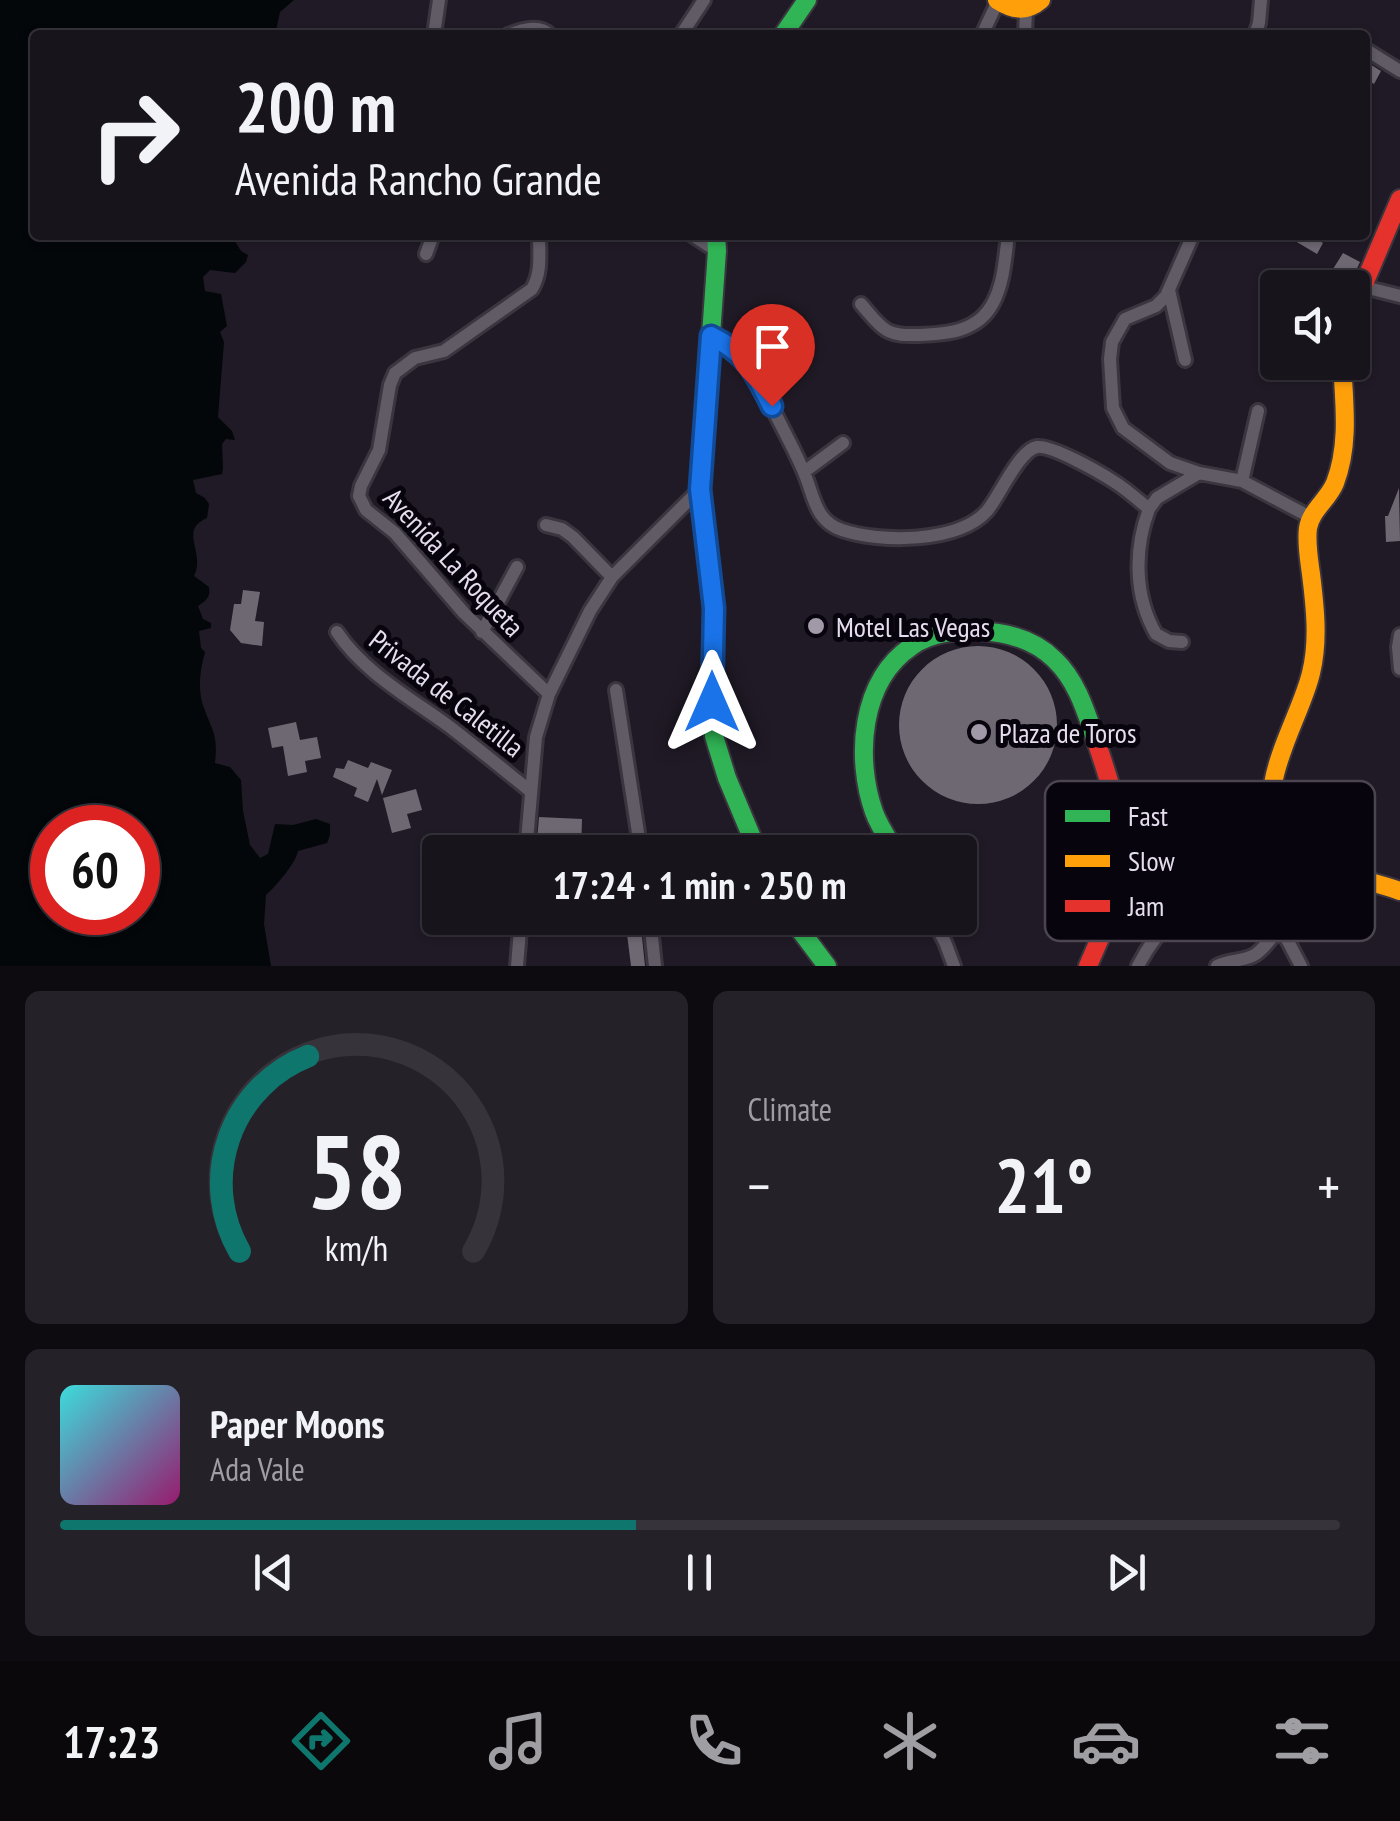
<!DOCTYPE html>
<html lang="en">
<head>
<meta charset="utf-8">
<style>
	body { margin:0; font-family:"PT Sans Narrow",sans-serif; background:#252129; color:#f1f3f6; height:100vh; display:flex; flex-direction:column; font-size:38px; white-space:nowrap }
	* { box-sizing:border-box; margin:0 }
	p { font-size:32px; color:#9f9ea3 }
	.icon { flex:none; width:55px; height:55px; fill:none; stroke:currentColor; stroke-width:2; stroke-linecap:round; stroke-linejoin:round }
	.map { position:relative; height:966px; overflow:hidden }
	.side { display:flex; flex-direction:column; gap:25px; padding:25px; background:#0d0b0f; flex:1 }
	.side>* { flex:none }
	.hud { position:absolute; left:30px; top:30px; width:1340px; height:210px; border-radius:10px; box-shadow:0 2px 8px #0004,0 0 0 2px #36333b; background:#18141c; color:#f1f3f6; overflow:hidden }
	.buttons { position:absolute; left:1260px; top:270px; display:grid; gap:20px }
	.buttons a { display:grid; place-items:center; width:110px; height:110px; border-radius:10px; background:#18141c; box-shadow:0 2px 8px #0004,0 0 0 2px #36333b; font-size:50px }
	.speed { position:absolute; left:30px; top:805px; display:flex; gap:20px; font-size:50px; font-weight:700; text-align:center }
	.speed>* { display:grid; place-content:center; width:130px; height:130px; border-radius:50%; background:#18141c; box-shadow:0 2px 8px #0004,0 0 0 2px #36333b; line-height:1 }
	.speed .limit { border:15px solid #d22; background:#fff; color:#111 }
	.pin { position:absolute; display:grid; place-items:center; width:85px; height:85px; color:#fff; margin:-102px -42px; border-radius:50% 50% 50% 0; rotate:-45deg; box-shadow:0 0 10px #0007 }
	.pin .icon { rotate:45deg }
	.me { position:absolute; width:110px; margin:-55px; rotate:0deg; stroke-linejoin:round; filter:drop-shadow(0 0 8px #0008) }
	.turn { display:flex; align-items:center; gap:35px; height:210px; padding:0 40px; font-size:45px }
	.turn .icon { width:130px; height:130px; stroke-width:2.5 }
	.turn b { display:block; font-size:70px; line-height:85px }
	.big { font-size:75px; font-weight:600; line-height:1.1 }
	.side .tile { flex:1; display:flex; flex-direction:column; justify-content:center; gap:15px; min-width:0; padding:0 35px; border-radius:15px; background:#252129 }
	.side .dial { align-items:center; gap:0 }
	.dial svg { height:260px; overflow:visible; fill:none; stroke:#36333b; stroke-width:7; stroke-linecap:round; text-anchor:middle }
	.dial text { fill:#f1f3f6; stroke:none }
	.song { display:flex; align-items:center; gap:30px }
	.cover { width:120px; height:120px; border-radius:15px; background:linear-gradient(135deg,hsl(180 70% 55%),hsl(320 70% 35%)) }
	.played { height:10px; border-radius:5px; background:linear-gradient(90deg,#0f766e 45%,#36333b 45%) }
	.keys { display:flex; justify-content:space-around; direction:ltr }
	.heat { display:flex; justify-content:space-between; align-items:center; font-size:55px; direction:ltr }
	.side .tiles { flex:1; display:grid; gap:25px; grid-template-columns:1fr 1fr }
	.tile:last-child { grid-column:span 2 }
	.trip { position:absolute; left:422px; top:835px; width:555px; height:100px; border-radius:10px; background:#18141c; box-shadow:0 2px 8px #0004,0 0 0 2px #36333b; font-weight:600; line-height:100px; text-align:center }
	.tab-bar { display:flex; height:160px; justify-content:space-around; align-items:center; background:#0a080b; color:#9f9ea3 }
	.tab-bar .icon { width:70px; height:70px }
	.tab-bar .on { color:#0f766e }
	.tab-bar b { font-size:45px; color:#f1f3f6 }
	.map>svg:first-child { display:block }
</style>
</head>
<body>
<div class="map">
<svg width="1400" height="966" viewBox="0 0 1400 966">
	<rect width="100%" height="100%" fill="#201a26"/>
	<!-- water -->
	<path fill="#03070a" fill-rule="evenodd" d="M0,0H294L280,12L275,35H35V235H231L241,251L248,255L246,262L235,273L210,270L203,277L205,291L221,294L227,326L220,332L224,342L218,417L232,431L235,440L226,439L222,444L223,468L222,474L193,480L196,493L205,498L209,504L207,518C178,530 206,553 194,576L209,587C211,598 205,601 198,606L203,619L211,623V628L199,631L201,648L205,652C200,671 197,689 204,708C213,733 218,734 215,763L230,767L241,780L243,811L250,845L260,858L268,854L275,824L293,825L316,819L330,824V835L327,843L298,851C296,863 276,886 266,895L264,924L271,966H0ZM52,828H138V912H52Z"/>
	<!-- building -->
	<path fill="#6e6873" d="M1365,61L1381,71L1374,84L1365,78Z
		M1285,235H1310L1323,243L1317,254Z
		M1343,253L1360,262L1354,275L1346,271L1338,282L1328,277Z
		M1399,488L1400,541L1386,542L1385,516H1388Z
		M243,590L260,592L255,621L264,622L262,646L241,643L230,630L234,604H241Z
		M899 725a79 79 0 1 1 158 0a79 79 0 1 1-158 0Z
		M296,722L300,740L317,737L321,758L305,761L307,772L288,776L283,746L272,748L268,728Z
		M348,760L368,768L371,762L392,770L382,795L377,779L368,802L354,796L357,788L333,777L336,768L344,769Z
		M416,789L422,810L407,814L411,828L392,833L383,798Z
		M539,817L582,819L581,852H536Z
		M625,918H640L645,966H631Z"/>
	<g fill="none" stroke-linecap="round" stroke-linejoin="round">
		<defs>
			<path id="street" d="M434,35L439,0
				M508,35C521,30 539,24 550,35
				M681,35L704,0
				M982,35L998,1
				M1025,35L1026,10
				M1255,35L1259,23L1261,0
				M1365,49L1400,71
				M539,235C539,254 542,272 532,289L444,351L415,358L395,373L390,385L379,450L361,486L359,496L366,510L395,533L464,613L549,694
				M692,235L717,251
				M1193,235L1166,296L1156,306L1125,319L1112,342L1110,359L1113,408L1123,428L1170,463L1199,473L1242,481L1310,517
				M426,254L433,235
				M1364,287L1400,296
				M1169,290L1185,360
				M861,304C869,313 878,326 888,331C898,336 908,335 918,335C947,334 978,332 993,303C1004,283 1005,257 1008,235
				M711,336C723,341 734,346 743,356C758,372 767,395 776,415C785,433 795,451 803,470C814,494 814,521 842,530C880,543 958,543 987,511C999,497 1019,450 1037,447C1052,445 1099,472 1113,481C1126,489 1137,499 1149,509L1157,498L1199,473
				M804,472L843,443
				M1242,481L1258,411
				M1149,509C1134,549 1134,596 1156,634L1169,641L1182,642
				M546,525L562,529L573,537L612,577
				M337,632C363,672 412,699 450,727C477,748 503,769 529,790
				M482,632L517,567
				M1400,635L1398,647L1400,669
				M616,690L641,852
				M526,852L536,737L549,694L590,611L612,577L700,489
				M650,918L655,966
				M932,918L945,942L954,966
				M1280,926L1301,966
				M517,966L521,918
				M1138,966C1154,935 1189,889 1229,901C1246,906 1264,918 1280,926
				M1217,966C1229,959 1245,962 1256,954C1276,940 1302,888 1318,866"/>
			<path id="fast" d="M783,35L807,0
				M716,235L717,251L700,489L714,608L711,670L714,736L727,778L758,852
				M896,852C888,839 879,826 874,812C855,758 860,681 912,646C930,633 957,630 978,631C1006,632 1035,640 1055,660C1077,681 1086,712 1096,741
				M791,918L827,966"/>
			<path id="slow" d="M997,0C1013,10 1026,13 1041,0
				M1342,362C1344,402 1350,444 1335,483C1328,500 1311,510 1308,528C1306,543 1309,559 1311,574C1315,606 1319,641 1311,673C1300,721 1249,792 1283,840C1305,871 1365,878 1400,891"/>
			<path id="jam" d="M1352,312L1400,199
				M1088,966C1098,942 1110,918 1117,893C1130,841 1113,790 1096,741"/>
		</defs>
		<!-- street casing -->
		<use href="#street" stroke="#3a353f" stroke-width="18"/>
		<!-- fast casing -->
		<use href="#fast" stroke="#3a353f" stroke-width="22"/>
		<!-- slow casing -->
		<use href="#slow" stroke="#3a353f" stroke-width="22"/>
		<!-- jam casing -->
		<use href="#jam" stroke="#3a353f" stroke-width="22"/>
		<!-- street -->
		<use href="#street" stroke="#615b66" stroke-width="12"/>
		<!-- fast -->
		<use href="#fast" stroke="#30b455" stroke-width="18"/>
		<!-- slow -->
		<use href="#slow" stroke="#ff9f0a" stroke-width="18"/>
		<!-- jam -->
		<use href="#jam" stroke="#e5322d" stroke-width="18"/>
	</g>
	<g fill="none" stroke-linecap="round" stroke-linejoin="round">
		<defs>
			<path id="route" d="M712,702L714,608L700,489L711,336C746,353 755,372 772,406"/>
		</defs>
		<!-- route casing -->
		<use href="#route" stroke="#114b97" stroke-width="25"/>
		<!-- route -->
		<use href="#route" stroke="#1a73e8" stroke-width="18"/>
	</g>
	<!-- markers -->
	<g fill="#a199a8" stroke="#08040d" stroke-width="4">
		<circle cx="816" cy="626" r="10"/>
		<circle cx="979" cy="732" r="10"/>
	</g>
	<g text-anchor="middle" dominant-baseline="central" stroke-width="10" stroke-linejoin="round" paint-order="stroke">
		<!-- street labels -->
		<g font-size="28" fill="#e6ddee" stroke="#08040d">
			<text transform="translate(454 562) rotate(47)">Avenida La Roqueta</text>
			<text transform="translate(447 693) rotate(38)">Privada de Caletilla</text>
		</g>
		<!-- poi labels -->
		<g font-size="28" fill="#e6ddee" stroke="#08040d" text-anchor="start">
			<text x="836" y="626">Motel Las Vegas</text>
			<text x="999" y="732">Plaza de Toros</text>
		</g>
	</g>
	<!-- legend -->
	<rect x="1045" y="781" width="330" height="160" rx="15" fill="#08040d" stroke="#4b4550" stroke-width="2.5"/>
	<rect x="1065" y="810" width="45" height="12" fill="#30b455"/>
	<rect x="1065" y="855" width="45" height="12" fill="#ff9f0a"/>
	<rect x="1065" y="900" width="45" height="12" fill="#e5322d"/>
	<g font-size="28" fill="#e6ddee">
		<text x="1128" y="826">Fast</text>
		<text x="1128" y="871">Slow</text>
		<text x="1128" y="916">Jam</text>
	</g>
</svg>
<div class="buttons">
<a><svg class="icon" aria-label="sound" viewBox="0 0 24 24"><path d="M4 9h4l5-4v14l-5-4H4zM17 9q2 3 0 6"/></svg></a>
</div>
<div class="speed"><div class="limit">60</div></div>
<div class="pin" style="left:772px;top:406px;background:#d93025"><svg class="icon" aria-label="arrive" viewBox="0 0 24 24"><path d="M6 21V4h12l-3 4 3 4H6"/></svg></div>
<svg class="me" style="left:712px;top:702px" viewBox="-20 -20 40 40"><path d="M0-17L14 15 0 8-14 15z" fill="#1a73e8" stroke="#fff" stroke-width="4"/></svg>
<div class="trip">17:24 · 1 min · 250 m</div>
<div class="hud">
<div class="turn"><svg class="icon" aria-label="right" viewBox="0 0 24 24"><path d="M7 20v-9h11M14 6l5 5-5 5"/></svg><div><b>200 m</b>Avenida Rancho Grande</div></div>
</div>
</div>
<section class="side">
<div class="tiles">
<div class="tile dial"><svg viewBox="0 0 100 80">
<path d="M14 69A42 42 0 1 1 86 69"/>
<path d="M14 69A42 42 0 0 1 35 9" stroke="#0f766e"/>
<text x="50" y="56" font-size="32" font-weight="700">58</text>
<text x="50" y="72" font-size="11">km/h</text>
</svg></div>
<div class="tile"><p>Climate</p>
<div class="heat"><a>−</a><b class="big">21°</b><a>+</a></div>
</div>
<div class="tile">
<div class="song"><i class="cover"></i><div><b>Paper Moons</b><p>Ada Vale</p></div></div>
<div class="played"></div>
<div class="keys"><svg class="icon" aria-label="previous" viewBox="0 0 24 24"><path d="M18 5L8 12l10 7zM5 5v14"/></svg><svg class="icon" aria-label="pause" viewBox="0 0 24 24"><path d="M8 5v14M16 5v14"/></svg><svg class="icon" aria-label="next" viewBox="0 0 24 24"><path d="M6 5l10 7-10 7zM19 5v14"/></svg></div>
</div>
</div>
</section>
<nav class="tab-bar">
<b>17:23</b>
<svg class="icon on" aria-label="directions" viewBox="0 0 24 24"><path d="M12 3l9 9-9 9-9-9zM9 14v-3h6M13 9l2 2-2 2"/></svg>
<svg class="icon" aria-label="music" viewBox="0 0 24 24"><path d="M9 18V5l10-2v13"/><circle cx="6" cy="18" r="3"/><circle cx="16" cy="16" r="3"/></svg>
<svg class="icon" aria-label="phone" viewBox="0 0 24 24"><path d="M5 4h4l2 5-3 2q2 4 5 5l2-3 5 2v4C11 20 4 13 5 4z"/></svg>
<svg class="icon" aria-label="climate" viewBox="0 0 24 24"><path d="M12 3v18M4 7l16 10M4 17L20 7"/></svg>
<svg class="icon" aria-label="car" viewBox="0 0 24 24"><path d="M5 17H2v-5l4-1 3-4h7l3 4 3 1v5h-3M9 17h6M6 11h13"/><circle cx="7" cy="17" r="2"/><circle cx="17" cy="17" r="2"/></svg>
<svg class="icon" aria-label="filters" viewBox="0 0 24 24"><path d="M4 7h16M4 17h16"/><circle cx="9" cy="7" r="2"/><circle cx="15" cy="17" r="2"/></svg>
</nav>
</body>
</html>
